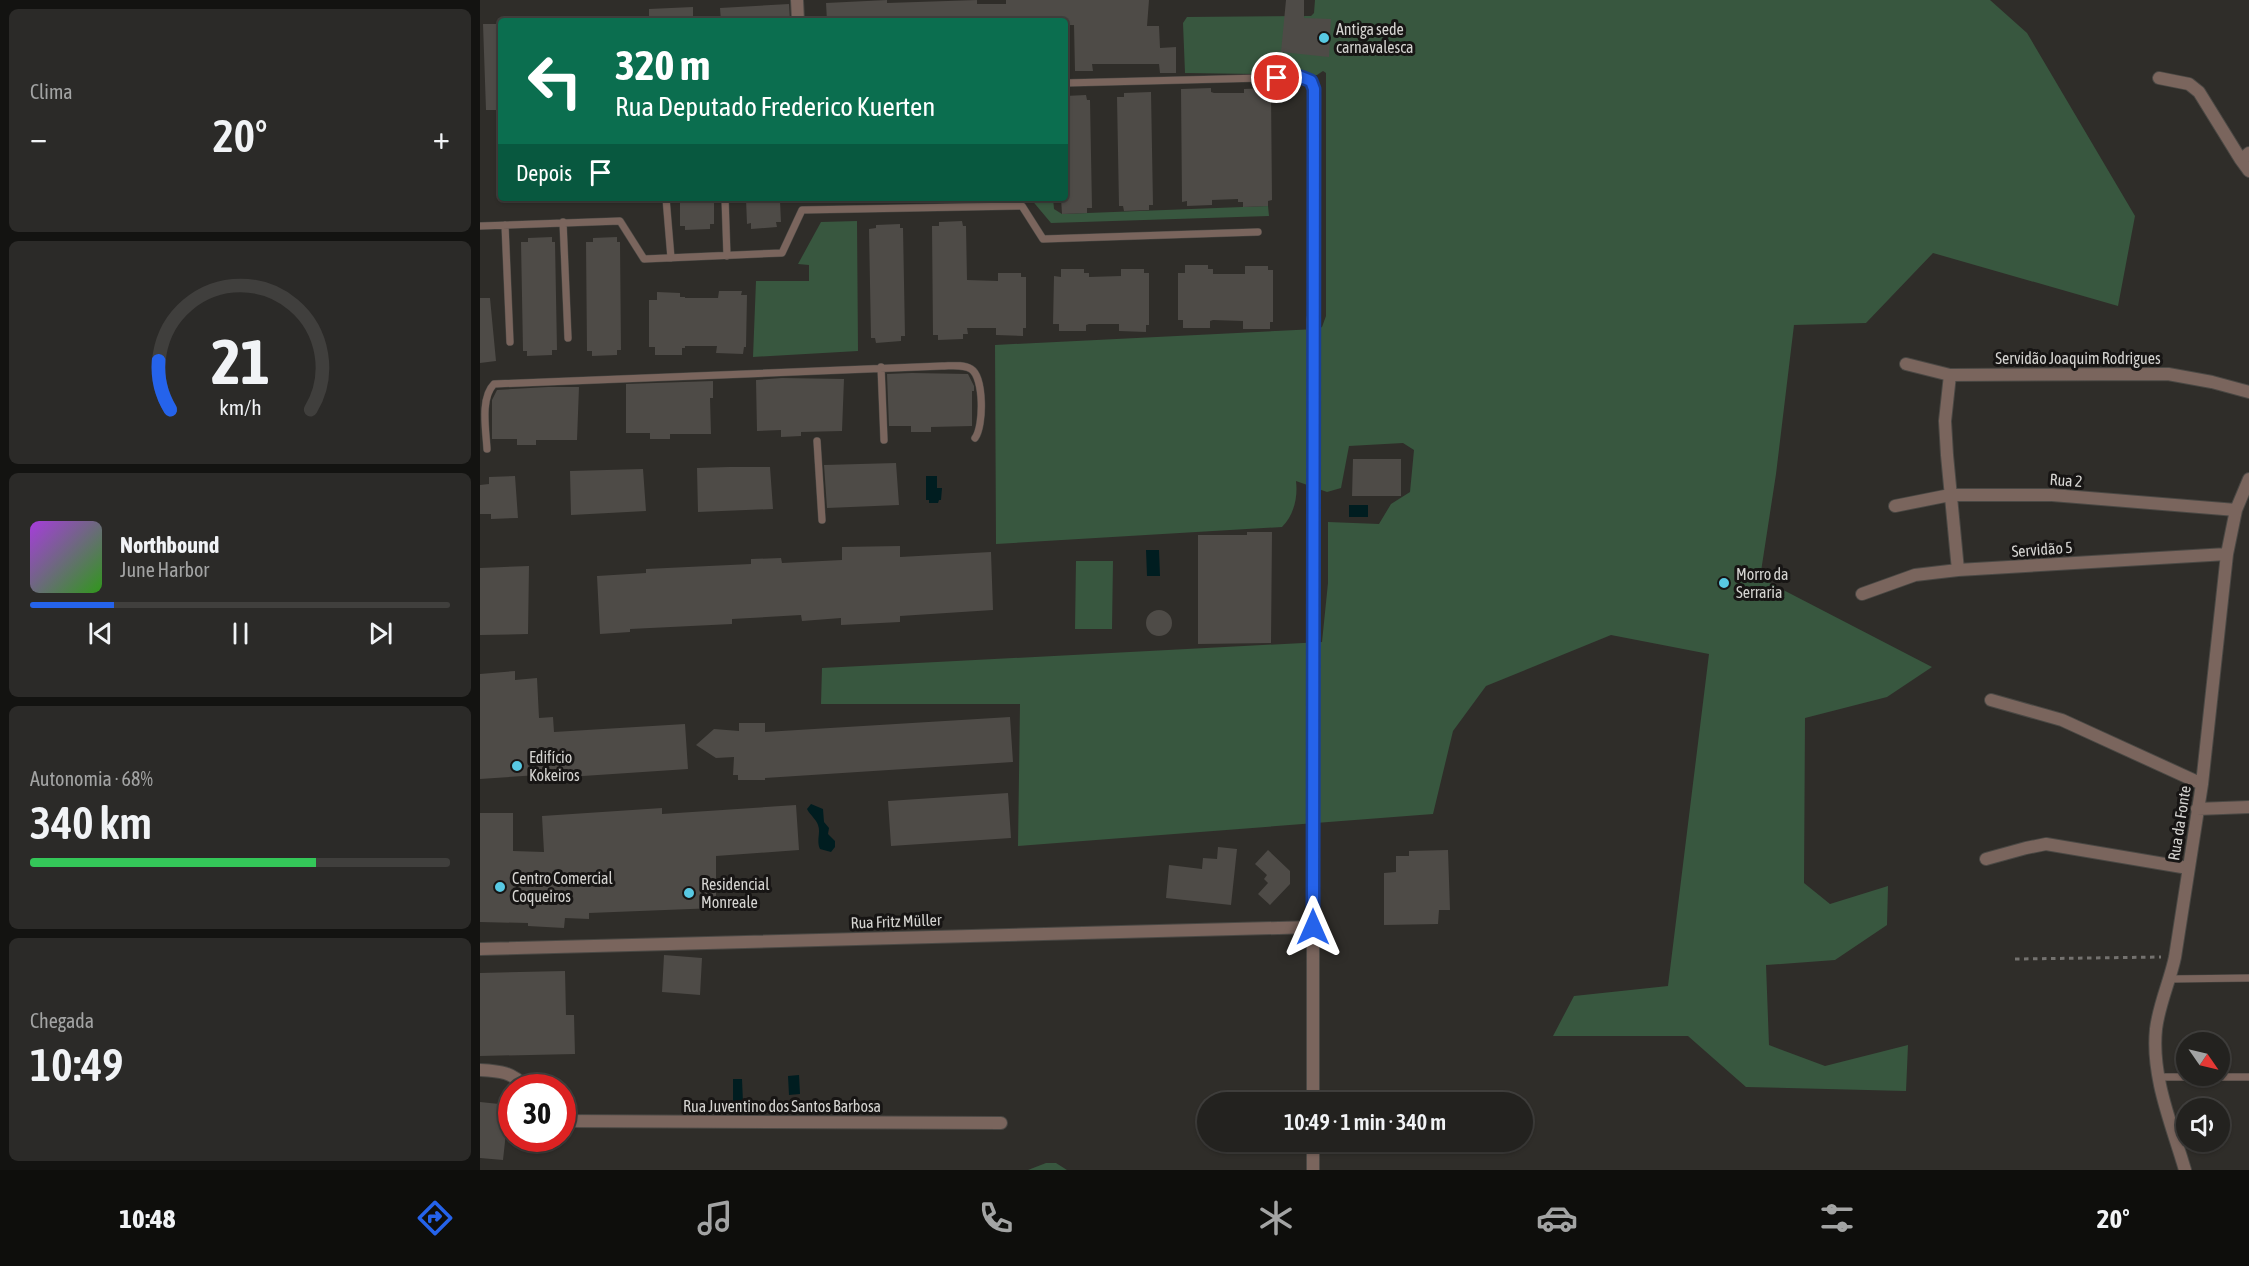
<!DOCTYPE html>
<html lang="pt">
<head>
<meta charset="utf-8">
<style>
	body { margin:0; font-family:"Asap Condensed",sans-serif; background:#2b2a28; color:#f1f3f6; height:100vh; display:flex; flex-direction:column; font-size:22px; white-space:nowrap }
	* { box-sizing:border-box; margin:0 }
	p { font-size:20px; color:#a3a4a4 }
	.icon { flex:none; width:33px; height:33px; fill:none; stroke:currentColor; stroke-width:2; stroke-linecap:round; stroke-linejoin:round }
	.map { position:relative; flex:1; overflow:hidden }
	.sheet { display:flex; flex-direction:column; gap:9px; padding:9px; background:#131311; width:480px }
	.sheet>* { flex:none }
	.top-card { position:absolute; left:18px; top:18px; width:570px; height:183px; border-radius:6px; box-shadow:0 2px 4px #0004,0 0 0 2px #403f3d; background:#0b6e4f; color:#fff; overflow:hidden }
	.needle { width:39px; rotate:124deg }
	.fabs { position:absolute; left:1696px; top:1032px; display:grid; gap:12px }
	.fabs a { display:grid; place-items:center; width:54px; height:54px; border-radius:50%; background:#23221f; box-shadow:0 2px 4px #0004,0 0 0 2px #403f3d; font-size:30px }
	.speed { position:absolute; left:18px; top:1074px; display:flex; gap:12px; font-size:30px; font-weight:700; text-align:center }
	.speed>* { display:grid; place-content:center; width:78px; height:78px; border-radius:50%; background:#23221f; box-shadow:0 2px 4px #0004,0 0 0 2px #403f3d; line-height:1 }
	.speed .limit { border:9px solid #d22; background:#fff; color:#111 }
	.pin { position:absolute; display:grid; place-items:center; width:51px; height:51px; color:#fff; margin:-26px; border:3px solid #fff; border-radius:50%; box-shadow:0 2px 6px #0007 }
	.me { position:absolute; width:66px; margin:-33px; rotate:0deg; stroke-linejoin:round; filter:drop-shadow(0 0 4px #0008) }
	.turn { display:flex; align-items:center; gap:21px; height:126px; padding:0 18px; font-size:27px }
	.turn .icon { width:78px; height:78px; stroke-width:2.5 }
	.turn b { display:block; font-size:42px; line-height:51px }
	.then { display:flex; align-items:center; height:57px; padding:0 18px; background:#0003; gap:12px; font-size:22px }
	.big { font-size:45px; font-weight:600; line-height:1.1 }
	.sheet .tile { flex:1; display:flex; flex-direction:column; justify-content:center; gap:9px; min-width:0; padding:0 21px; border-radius:9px; background:#2b2a28 }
	.sheet .dial { align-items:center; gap:0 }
	.dial svg { height:156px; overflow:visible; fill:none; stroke:#403f3d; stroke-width:7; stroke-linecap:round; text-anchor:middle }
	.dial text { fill:#f1f3f6; stroke:none }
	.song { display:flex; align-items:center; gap:18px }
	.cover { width:72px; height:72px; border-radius:9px; background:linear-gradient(135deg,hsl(280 70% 55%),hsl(110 70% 35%)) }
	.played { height:6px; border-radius:3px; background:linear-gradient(90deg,#2563eb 20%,#403f3d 20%) }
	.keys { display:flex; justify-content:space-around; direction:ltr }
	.heat { display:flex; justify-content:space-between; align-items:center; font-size:33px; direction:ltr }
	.charge { height:9px; border-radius:4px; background:linear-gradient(90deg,#34c759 68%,#403f3d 0) }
	.trip { position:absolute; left:717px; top:1092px; width:336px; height:60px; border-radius:30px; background:#23221f; box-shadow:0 2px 4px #0004,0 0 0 2px #403f3d; font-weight:600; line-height:60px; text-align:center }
	.dock { display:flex; height:96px; justify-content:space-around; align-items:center; background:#0e0e0c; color:#a3a4a4 }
	.dock .icon { width:42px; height:42px }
	.dock .active { color:#2563eb }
	.dock b { font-size:27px; color:#f1f3f6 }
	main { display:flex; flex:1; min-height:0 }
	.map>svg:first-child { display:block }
</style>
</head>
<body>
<main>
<section class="sheet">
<div class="tile"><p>Clima</p>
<div class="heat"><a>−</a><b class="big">20°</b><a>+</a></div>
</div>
<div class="tile dial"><svg viewBox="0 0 100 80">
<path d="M14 69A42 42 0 1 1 86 69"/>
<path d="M14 69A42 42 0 0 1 8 44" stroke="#2563eb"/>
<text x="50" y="56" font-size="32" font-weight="700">21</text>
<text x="50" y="72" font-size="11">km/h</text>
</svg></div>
<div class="tile">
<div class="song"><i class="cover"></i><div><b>Northbound</b><p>June Harbor</p></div></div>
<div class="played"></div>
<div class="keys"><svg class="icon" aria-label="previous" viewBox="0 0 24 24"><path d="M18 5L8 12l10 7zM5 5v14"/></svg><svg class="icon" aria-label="pause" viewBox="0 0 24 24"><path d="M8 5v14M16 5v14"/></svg><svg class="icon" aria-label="next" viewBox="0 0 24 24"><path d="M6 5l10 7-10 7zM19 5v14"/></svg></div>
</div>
<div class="tile"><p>Autonomia · 68%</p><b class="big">340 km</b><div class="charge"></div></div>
<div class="tile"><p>Chegada</p><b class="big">10:49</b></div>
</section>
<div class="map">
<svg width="1769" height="1170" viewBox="0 0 1769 1170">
	<rect width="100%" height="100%" fill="#2f2d29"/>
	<!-- green -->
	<path fill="#38573f" d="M835,0H1510L1547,33L1655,216L1638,306L1453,253L1386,323L1314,325L1296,474L1280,578L1452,667L1407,697L1325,718L1324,883L1350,904L1408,886L1407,925L1355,960L1286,965L1289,1045L1345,1066L1428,1045L1426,1091L1266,1087L1208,1036H1073L1094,996L1188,986L1229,654L1131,635L1006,686L973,731L953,814L538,846L540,704H341L342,668L842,642L848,583V522L899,524L911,504L930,492L934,450L923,443L869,446L861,488L847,492L816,481C818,497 814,515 802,527L516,544L515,345L837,329L842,327L846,316V73L843,71L837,75L705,73L703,23L707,17L831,16L834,13Z
		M550,198H573L574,209L582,214L788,206L789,216L571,223Z
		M377,221L378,351L273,357L276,281H329V265L318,264L341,222Z
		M596,561H633L632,629H595Z
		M566,1163H576L587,1170H548Z"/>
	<!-- water -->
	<path fill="#001d20" d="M446,476H457V488H462L461,500H459L458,503H449V500H446Z
		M869,505H888V517H869Z
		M666,550H679L680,576H667Z
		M331,804L343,809L344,822L349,828L348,834L355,841V847L351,852L340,849C336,840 341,833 338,825C336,819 330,815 327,809Z
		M319,1075L320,1094L309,1095L308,1076Z
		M253,1079H262L263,1103H253Z"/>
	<!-- building -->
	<path fill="#4e4b47" d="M407,0V3L497,0V4H526V0H669L667,26H679L680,48L696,47V73H680L679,64H612L613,71H595L594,25H585V21H474V18L440,21H347L346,3Z
		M806,0H824V18L851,19L849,57L801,52Z
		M309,4L310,21H241L240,8Z
		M213,7V21H169V9Z
		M3,24H21V110H6Z
		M731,88V92L734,93H764V89L788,88V92L791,93L792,200L788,201V206L763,207V202H758V199L732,200V205L707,206V201L702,202L701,89Z
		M671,92L673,205H669V210L644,211L643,206H639L637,97H644V93Z
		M606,95L607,100H610L612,208H607V213L582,214L581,198H585V96Z
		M200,198H234V224H230V229L205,230V226H200Z
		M296,198V201H300L301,222H296L297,227L271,229V223L267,224L266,199Z
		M482,221L483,226H486L487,280L518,281V273H541V277H546V328H543V336L516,335V328H487L488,334H483V339L458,340V335H453L452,226H459V222Z
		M420,224V228H423L425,336H421V341L396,343L395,338H391L389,229L396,228V225Z
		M72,237V242H75L77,350H72V355L47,356V351H43L41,242H48V238Z
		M137,237V242H140L141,350H137V355L112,356V351H107L106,242H113V238Z
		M705,265H728V269H733V274H765V266H788V270H793V322H790V329H763V321L733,320L730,321V328H703V320H698V273H705Z
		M581,269H604V273H609V277L641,276V269H664V273H669V325H666V332L639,331V324H609L606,325V331H579V324H573L574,276L581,277Z
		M239,291H262L261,295H267L266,347H264L263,354L236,353L237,346H205V348H202V355H175V347H169V300H177V292L200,293V297H205V298H238Z
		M0,298H10L16,361L0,363Z
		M432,373L488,374L494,386V391H492V426L451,427V432H431V426H409L407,374Z
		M302,378L364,379L362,431L321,432V436L301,437V430L277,431L276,380Z
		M233,381V398H230L231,434H190V439H170V433H146V384Z
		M68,387H99L97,440H56V445H37V439H12V400L17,390Z
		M873,459H921V496H872Z
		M416,463L419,505L347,508L344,465Z
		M249,467H290L293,509L218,512L217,468Z
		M163,469L166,511L91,515L90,471Z
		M35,476L38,518L11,519V514H0V485L9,484V477Z
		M767,532H792L791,643L718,644V535H767Z
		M420,546V557L511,552L513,610L420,616V622L361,625V618L322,621L321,615L252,619V624L150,629V632L120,634L117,576L166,573V569L271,564V559L301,558L302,563L362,560V547Z
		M49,566L48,634L0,635V568Z
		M666 623a13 13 0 1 1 26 0a13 13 0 1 1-26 0Z
		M35,671V680L57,678L59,718L73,717L74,732L205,724L208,769L88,777V773L0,779V674Z
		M530,717L533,762L285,778V780H258V775H253L254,757L236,758L216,745L234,729L259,731V723H285V732Z
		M528,793L531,838L411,846L408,801Z
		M316,805L319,850L236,856V908L109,913V919L85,918L84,928L48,926V923L0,922V813H33V851L64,852L62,816L182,808V814Z
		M738,847L757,849L751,905L686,898L689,865L722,869L723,858L737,859Z
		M788,850L810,871V884L790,905L778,894L788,883L784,879L787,875L775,864Z
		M968,850L970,910H959L958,924L904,925V873L916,872V856H929V851Z
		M184,955L222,958L220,995L182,992Z
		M85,971L86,1015H94L95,1054L0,1056V973Z
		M0,1102L29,1105L23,1160L0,1158Z"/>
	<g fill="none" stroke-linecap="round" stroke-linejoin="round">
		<defs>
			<path id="lane" d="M585,83L821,77L831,81L834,89L833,319
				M186,198L191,258
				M245,198L247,256
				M83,222L88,338
				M25,225L30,342
				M0,226L140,221L164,259L302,253L322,210L542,206L563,239L778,232
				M401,367L404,440
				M337,441L342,520
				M7,449C6,430 0,398 14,384L462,366C471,366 483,364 491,369C504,377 504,426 495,438
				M1690,979L1769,978
				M1678,1077H1769"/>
			<path id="street" d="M317,0L318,21
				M1679,78L1709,84L1719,92L1761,160
				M1769,153L1761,160L1769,171
				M1426,364L1470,375L1688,374L1732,382L1769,392
				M1470,375L1465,421L1467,455L1478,570
				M1415,506L1470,495H1572L1756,510
				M1382,594L1435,575L1478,570L1747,554
				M1511,700L1582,720L1722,784
				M1717,809L1769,807
				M1506,859L1546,848L1566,844L1708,868
				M0,949L833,927
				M0,1070C20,1071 33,1072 46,1088
				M833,1102V319
				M82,1121L521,1123
				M833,1170V1142
				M1705,1170C1692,1125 1671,1077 1676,1029C1679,1004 1690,981 1695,957L1722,784L1747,554L1756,510L1769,479"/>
		</defs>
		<!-- lane casing -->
		<use href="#lane" stroke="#4a4844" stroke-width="8"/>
		<!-- street casing -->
		<use href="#street" stroke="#4a4844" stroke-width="14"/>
		<!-- path -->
		<path stroke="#74726f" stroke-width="3" stroke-dasharray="4.5 4.5" stroke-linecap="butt" d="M1535,959L1681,957"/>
		<!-- lane -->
		<use href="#lane" stroke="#7a655d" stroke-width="7"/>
		<!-- street -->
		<use href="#street" stroke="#7a655d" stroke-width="12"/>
	</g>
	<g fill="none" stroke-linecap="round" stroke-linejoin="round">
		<defs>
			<path id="route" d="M797,78L821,77L831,81L834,89L833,927"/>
		</defs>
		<!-- route casing -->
		<use href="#route" stroke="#184099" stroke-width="15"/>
		<!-- route -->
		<use href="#route" stroke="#2563eb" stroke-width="10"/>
	</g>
	<!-- markers -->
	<g fill="#58c9e3" stroke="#171514" stroke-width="2">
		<circle cx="844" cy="38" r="6"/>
		<circle cx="1244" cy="583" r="6"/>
		<circle cx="37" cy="766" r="6"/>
		<circle cx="20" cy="887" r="6"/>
		<circle cx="209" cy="893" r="6"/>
	</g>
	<g text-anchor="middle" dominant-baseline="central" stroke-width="6" stroke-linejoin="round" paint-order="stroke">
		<!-- poi labels -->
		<g font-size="16" fill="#d5d4d1" stroke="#171514" text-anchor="start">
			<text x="856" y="29">Antiga sede<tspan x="856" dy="18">carnavalesca</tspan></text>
			<text x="1256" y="574">Morro da<tspan x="1256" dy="18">Serraria</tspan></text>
			<text x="49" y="757">Edifício<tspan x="49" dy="18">Kokeiros</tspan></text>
			<text x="32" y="878">Centro Comercial<tspan x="32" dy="18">Coqueiros</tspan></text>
			<text x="221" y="884">Residencial<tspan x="221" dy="18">Monreale</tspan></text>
		</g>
		<!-- street labels -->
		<g font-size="16" fill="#d5d4d1" stroke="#171514">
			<text x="1598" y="358">Servidão Joaquim Rodrigues</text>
			<text transform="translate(1586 480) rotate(4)">Rua 2</text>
			<text transform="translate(1562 549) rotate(-4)">Servidão 5</text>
			<text transform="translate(1699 823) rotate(-81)">Rua da Fonte</text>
			<text transform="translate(416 921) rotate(-2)">Rua Fritz Müller</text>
			<text x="302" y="1106">Rua Juventino dos Santos Barbosa</text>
		</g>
	</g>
</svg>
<div class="fabs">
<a><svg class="needle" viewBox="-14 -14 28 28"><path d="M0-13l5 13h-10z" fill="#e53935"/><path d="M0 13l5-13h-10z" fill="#a3a4a4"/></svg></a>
<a><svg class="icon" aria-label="sound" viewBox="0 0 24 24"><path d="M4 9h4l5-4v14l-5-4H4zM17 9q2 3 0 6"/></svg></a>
</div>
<div class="speed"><div class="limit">30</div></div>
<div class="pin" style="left:797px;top:78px;background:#d93025"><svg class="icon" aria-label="arrive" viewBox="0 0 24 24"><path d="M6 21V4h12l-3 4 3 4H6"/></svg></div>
<svg class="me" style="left:833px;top:927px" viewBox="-20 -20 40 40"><path d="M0-17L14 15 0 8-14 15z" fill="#2563eb" stroke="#fff" stroke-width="4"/></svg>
<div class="trip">10:49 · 1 min · 340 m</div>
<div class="top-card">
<div class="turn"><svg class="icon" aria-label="left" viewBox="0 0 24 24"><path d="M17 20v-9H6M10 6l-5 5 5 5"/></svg><div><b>320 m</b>Rua Deputado Frederico Kuerten</div></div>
<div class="then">Depois<svg class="icon" aria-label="arrive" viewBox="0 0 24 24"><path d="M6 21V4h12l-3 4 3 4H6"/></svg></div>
</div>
</div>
</main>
<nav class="dock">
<b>10:48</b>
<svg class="icon active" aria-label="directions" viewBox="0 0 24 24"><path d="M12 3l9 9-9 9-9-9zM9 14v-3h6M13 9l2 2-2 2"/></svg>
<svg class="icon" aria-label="music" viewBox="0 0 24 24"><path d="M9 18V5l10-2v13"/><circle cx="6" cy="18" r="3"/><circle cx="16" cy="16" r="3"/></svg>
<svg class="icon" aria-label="phone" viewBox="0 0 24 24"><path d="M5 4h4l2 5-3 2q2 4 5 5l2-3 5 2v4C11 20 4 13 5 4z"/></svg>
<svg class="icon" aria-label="climate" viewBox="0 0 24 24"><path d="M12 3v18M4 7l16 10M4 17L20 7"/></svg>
<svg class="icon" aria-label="car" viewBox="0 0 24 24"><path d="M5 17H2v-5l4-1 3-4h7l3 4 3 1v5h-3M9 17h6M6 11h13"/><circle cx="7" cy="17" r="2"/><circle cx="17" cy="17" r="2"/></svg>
<svg class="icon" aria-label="filters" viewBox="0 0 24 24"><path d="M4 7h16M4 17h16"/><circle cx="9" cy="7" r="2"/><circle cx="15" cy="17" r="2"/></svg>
<b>20°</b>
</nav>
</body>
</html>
